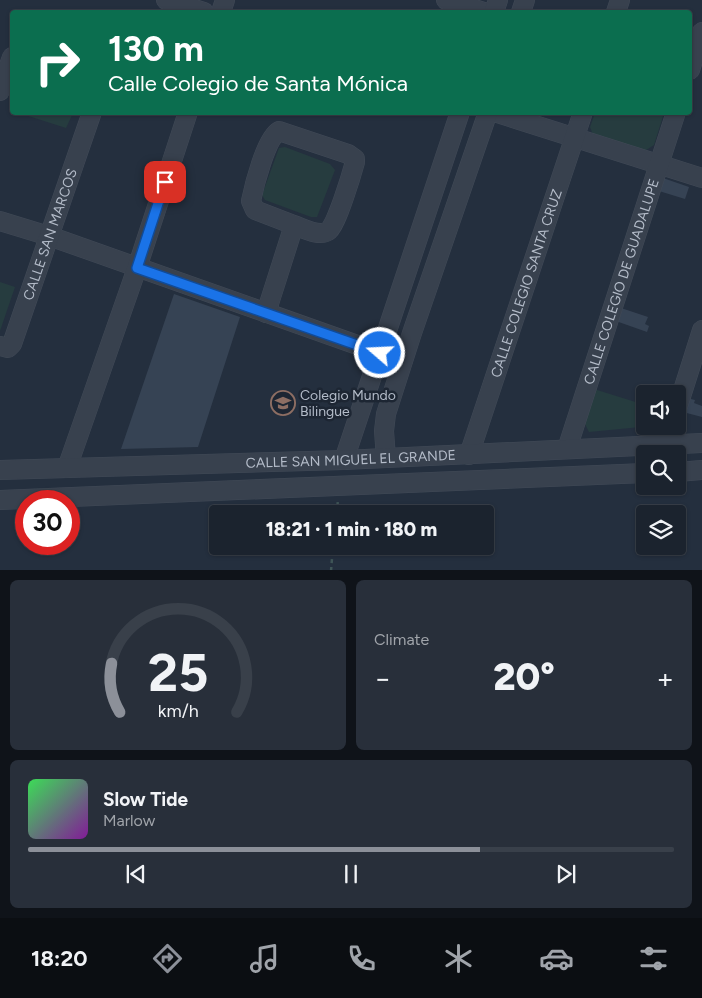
<!DOCTYPE html>
<html lang="en">
<head>
<meta charset="utf-8">
<style>
	body { margin:0; font-family:Figtree,sans-serif; background:#282f3a; color:#f1f3f6; height:100vh; display:flex; flex-direction:column; font-size:19px; white-space:nowrap }
	* { box-sizing:border-box; margin:0 }
	p { font-size:16px; color:#a0a4aa }
	.icon { flex:none; width:28px; height:28px; fill:none; stroke:currentColor; stroke-width:2; stroke-linecap:round; stroke-linejoin:round }
	.map { position:relative; height:570px; overflow:hidden }
	.side { display:flex; flex-direction:column; gap:10px; padding:10px; background:#0f1319; flex:1 }
	.side>* { flex:none }
	.hud { position:absolute; left:10px; top:10px; width:682px; height:105px; border-radius:5px; box-shadow:0 1px 4px #0004,0 0 0 1px #39404a; background:#0b6e4f; color:#fff; overflow:hidden }
	.controls { position:absolute; left:636px; top:385px; display:grid; gap:10px }
	.controls a { display:grid; place-items:center; width:50px; height:50px; border-radius:5px; background:#1b232e; box-shadow:0 1px 4px #0004,0 0 0 1px #39404a; font-size:25px }
	.speed { position:absolute; left:15px; top:490px; display:flex; gap:10px; font-size:25px; font-weight:700; text-align:center }
	.speed>* { display:grid; place-content:center; width:65px; height:65px; border-radius:50%; background:#1b232e; box-shadow:0 1px 4px #0004,0 0 0 1px #39404a; line-height:1 }
	.speed .limit { border:8px solid #d22; background:#fff; color:#111 }
	.pin { position:absolute; display:grid; place-items:center; width:42px; height:42px; color:#fff; margin:-21px; border-radius:10px; box-shadow:0 2px 8px #0006 }
	.me { position:absolute; width:55px; margin:-28px; rotate:289deg; stroke-linejoin:round; filter:drop-shadow(0 0 4px #0008) }
	.turn { display:flex; align-items:center; gap:18px; height:105px; padding:0 15px; font-size:22px }
	.turn .icon { width:65px; height:65px; stroke-width:2.5 }
	.turn b { display:block; font-size:35px; line-height:42px }
	.big { font-size:38px; font-weight:800; line-height:1.1 }
	.side .tile { flex:1; display:flex; flex-direction:column; justify-content:center; gap:8px; min-width:0; padding:0 18px; border-radius:8px; background:#282f3a }
	.side .dial { align-items:center; gap:0 }
	.dial svg { height:130px; overflow:visible; fill:none; stroke:#39404a; stroke-width:7; stroke-linecap:round; text-anchor:middle }
	.dial text { fill:#f1f3f6; stroke:none }
	.song { display:flex; align-items:center; gap:15px }
	.cover { width:60px; height:60px; border-radius:8px; background:linear-gradient(135deg,hsl(130 70% 55%),hsl(290 70% 35%)) }
	.played { height:5px; border-radius:2px; background:linear-gradient(90deg,#8c9099 70%,#39404a 70%) }
	.keys { display:flex; justify-content:space-around; direction:ltr }
	.heat { display:flex; justify-content:space-between; align-items:center; font-size:28px; direction:ltr }
	.side .tiles { flex:1; display:grid; gap:10px; grid-template-columns:1fr 1fr }
	.tile:last-child { grid-column:span 2 }
	.trip { position:absolute; left:209px; top:505px; width:285px; height:50px; border-radius:5px; background:#1b232e; box-shadow:0 1px 4px #0004,0 0 0 1px #39404a; font-weight:800; line-height:50px; text-align:center }
	.tab-bar { display:flex; height:80px; justify-content:space-around; align-items:center; background:#0b0e12; color:#a0a4aa }
	.tab-bar .icon { width:35px; height:35px }
	.tab-bar .on { color:#8c9099 }
	.tab-bar b { font-size:22px; color:#f1f3f6 }
	.map>svg:first-child { display:block }
</style>
</head>
<body>
<div class="map">
<svg width="702" height="571" viewBox="0 0 702 571">
	<rect width="100%" height="100%" fill="#242f3e"/>
	<!-- green -->
	<path fill="#263c3f" d="M19,113L73,112V113L66,128Z
		M595,113H664L654,145L643,152L594,138L590,127Z
		M285,147L330,164L335,170L317,217H311L265,200L262,195L279,148Z
		M0,282L15,287L0,331Z
		M594,389L645,405V426H651L589,432L585,424Z"/>
	<!-- building -->
	<path fill="#364354" d="M663,178L689,187L685,199L659,191Z
		M174,294L240,317L198,447L121,449Z
		M618,307L648,317L645,324L649,326L647,332L613,320Z
		M683,397L695,400L694,403L702,406V417L679,411Z"/>
	<g fill="none" stroke-linecap="round" stroke-linejoin="round">
		<defs>
			<g id="minor">
				<path d="M166,0L204,12"/>
				<path d="M446,0L484,12"/>
				<path d="M221,12L225,0"/>
				<path d="M494,12L498,0"/>
				<path d="M521,12L525,0"/>
				<path d="M616,12L620,0"/>
				<path d="M690,70L702,32"/>
				<path d="M0,91L12,57"/>
				<path d="M494,112L702,178"/>
				<path d="M0,221L49,236L380,353"/>
				<path d="M266,313L294,225C303,228 319,237 328,231C336,227 352,173 355,162V159L348,154L279,131C266,138 254,186 251,201L255,210L294,225"/>
				<path id="s1" d="M0,346L8,348L12,344L92,112"/>
				<path d="M678,406L702,330"/>
				<path d="M665,445L671,426"/>
				<path id="s2" d="M567,449L676,112"/>
				<path id="s3" d="M469,455L583,112"/>
				<path d="M386,458L384,431L386,414L412,333L488,112"/>
				<path d="M344,460L460,112"/>
				<path d="M67,468L137,268L188,112"/>
				<path id="s4" d="M0,470L344,460L702,443"/>
				<path d="M678,472L702,470"/>
				<path d="M0,500L645,473"/>
			</g>
		</defs>
		<!-- minor casing -->
		<use href="#minor" stroke="#414a57" stroke-width="20"/>
		<!-- path -->
		<path stroke="#3f5557" stroke-width="2.5" stroke-dasharray="4 4" stroke-linecap="butt" d="M336,514L338,501
			M331,571L333,546"/>
		<!-- minor -->
		<use href="#minor" stroke="#38414e" stroke-width="19"/>
	</g>
	<g fill="none" stroke-linecap="round" stroke-linejoin="round">
		<defs>
			<path id="route" d="M165,182L137,268L380,353"/>
		</defs>
		<!-- route casing -->
		<use href="#route" stroke="#114b97" stroke-width="12"/>
		<!-- route -->
		<use href="#route" stroke="#1a73e8" stroke-width="9"/>
	</g>
	<!-- icons -->
	<defs>
		<symbol id="school-ring" viewBox="-11 -11 22 22"><circle r="9.5" fill="#1d2633" stroke="#8d6e63" stroke-width="1.5"/><path d="M0-5L7-2L0 1L-7-2ZM-4 1L0 2.5L4 1V4Q0 6-4 4Z" fill="#8d6e63"/></symbol>
	</defs>
	<g fill-rule="evenodd">
		<use href="#school-ring" x="269" y="389" width="28" height="28"/>
	</g>
	<g text-anchor="middle" dominant-baseline="central" stroke-width="5" stroke-linejoin="round" paint-order="stroke">
		<!-- street labels -->
		<g font-size="14" fill="#b4bcc9" stroke="#1d2633">
			<text stroke="none"><textPath href="#s1" startOffset="130">CALLE SAN MARCOS</textPath></text>
			<text stroke="none"><textPath href="#s2" startOffset="176">CALLE COLEGIO DE GUADALUPE</textPath></text>
			<text stroke="none"><textPath href="#s3" startOffset="181">CALLE COLEGIO SANTA CRUZ</textPath></text>
			<text stroke="none"><textPath href="#s4" startOffset="351">CALLE SAN MIGUEL EL GRANDE</textPath></text>
		</g>
		<!-- poi labels -->
		<g font-size="14" fill="#b4bcc9" stroke="#1d2633" text-anchor="start">
			<text x="300" y="395">Colegio Mundo<tspan x="300" dy="16">Bilingue</tspan></text>
		</g>
	</g>
</svg>
<div class="controls">
<a><svg class="icon" aria-label="sound" viewBox="0 0 24 24"><path d="M4 9h4l5-4v14l-5-4H4zM17 9q2 3 0 6"/></svg></a>
<a><svg class="icon" aria-label="search" viewBox="0 0 24 24"><circle cx="10" cy="10" r="6"/><path d="M15 15l6 6"/></svg></a>
<a><svg class="icon" aria-label="layers" viewBox="0 0 24 24"><path d="M12 4l9 5-9 5-9-5zM3 14l9 5 9-5"/></svg></a>
</div>
<div class="speed"><div class="limit">30</div></div>
<div class="pin" style="left:165px;top:182px;background:#d93025"><svg class="icon" aria-label="arrive" viewBox="0 0 24 24"><path d="M6 21V4h12l-3 4 3 4H6"/></svg></div>
<svg class="me" style="left:380px;top:353px" viewBox="-20 -20 40 40"><circle r="17" fill="#1a73e8" stroke="#fff" stroke-width="3"/><path d="M0-11L8 9 0 5-8 9z" fill="#fff"/></svg>
<div class="trip">18:21 · 1 min · 180 m</div>
<div class="hud">
<div class="turn"><svg class="icon" aria-label="right" viewBox="0 0 24 24"><path d="M7 20v-9h11M14 6l5 5-5 5"/></svg><div><b>130 m</b>Calle Colegio de Santa Mónica</div></div>
</div>
</div>
<section class="side">
<div class="tiles">
<div class="tile dial"><svg viewBox="0 0 100 80">
<path d="M14 69A42 42 0 1 1 86 69"/>
<path d="M14 69A42 42 0 0 1 9 39" stroke="#8c9099"/>
<text x="50" y="56" font-size="32" font-weight="700">25</text>
<text x="50" y="72" font-size="11">km/h</text>
</svg></div>
<div class="tile"><p>Climate</p>
<div class="heat"><a>−</a><b class="big">20°</b><a>+</a></div>
</div>
<div class="tile">
<div class="song"><i class="cover"></i><div><b>Slow Tide</b><p>Marlow</p></div></div>
<div class="played"></div>
<div class="keys"><svg class="icon" aria-label="previous" viewBox="0 0 24 24"><path d="M18 5L8 12l10 7zM5 5v14"/></svg><svg class="icon" aria-label="pause" viewBox="0 0 24 24"><path d="M8 5v14M16 5v14"/></svg><svg class="icon" aria-label="next" viewBox="0 0 24 24"><path d="M6 5l10 7-10 7zM19 5v14"/></svg></div>
</div>
</div>
</section>
<nav class="tab-bar">
<b>18:20</b>
<svg class="icon on" aria-label="directions" viewBox="0 0 24 24"><path d="M12 3l9 9-9 9-9-9zM9 14v-3h6M13 9l2 2-2 2"/></svg>
<svg class="icon" aria-label="music" viewBox="0 0 24 24"><path d="M9 18V5l10-2v13"/><circle cx="6" cy="18" r="3"/><circle cx="16" cy="16" r="3"/></svg>
<svg class="icon" aria-label="phone" viewBox="0 0 24 24"><path d="M5 4h4l2 5-3 2q2 4 5 5l2-3 5 2v4C11 20 4 13 5 4z"/></svg>
<svg class="icon" aria-label="climate" viewBox="0 0 24 24"><path d="M12 3v18M4 7l16 10M4 17L20 7"/></svg>
<svg class="icon" aria-label="car" viewBox="0 0 24 24"><path d="M5 17H2v-5l4-1 3-4h7l3 4 3 1v5h-3M9 17h6M6 11h13"/><circle cx="7" cy="17" r="2"/><circle cx="17" cy="17" r="2"/></svg>
<svg class="icon" aria-label="filters" viewBox="0 0 24 24"><path d="M4 7h16M4 17h16"/><circle cx="9" cy="7" r="2"/><circle cx="15" cy="17" r="2"/></svg>
</nav>
</body>
</html>
